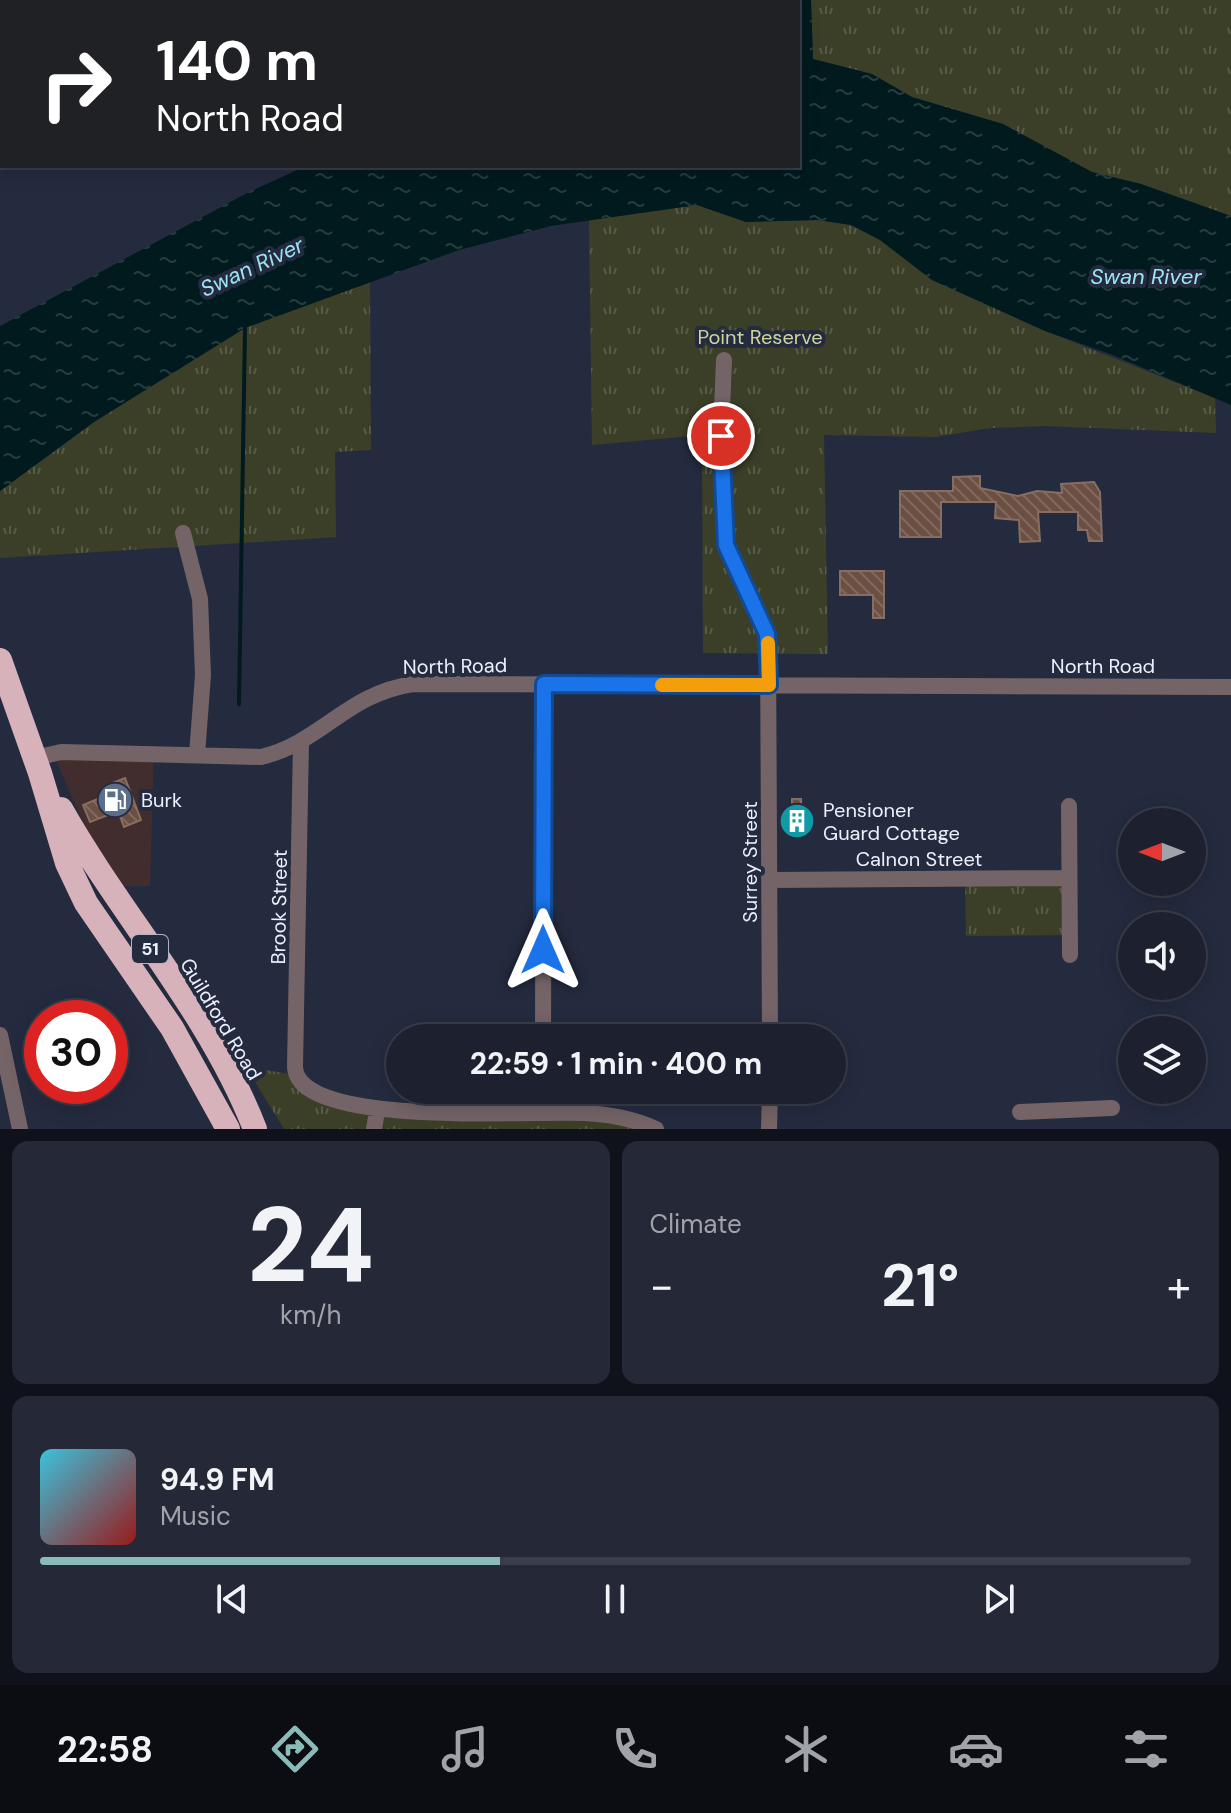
<!DOCTYPE html>
<html lang="en">
<head>
<meta charset="utf-8">
<style>
	body { margin:0; font-family:"DM Sans",sans-serif; background:#252837; color:#f1f3f6; height:100vh; display:flex; flex-direction:column; font-size:30px; white-space:nowrap }
	* { box-sizing:border-box; margin:0 }
	p { font-size:26px; color:#a0a3aa }
	.icon { flex:none; width:44px; height:44px; fill:none; stroke:currentColor; stroke-width:2; stroke-linecap:round; stroke-linejoin:round }
	.map { position:relative; height:1129px; overflow:hidden }
	.drawer { display:flex; flex-direction:column; gap:12px; padding:12px; background:#0f121a; flex:1 }
	.drawer>* { flex:none }
	.hud { position:absolute; left:0px; top:0px; width:800px; height:168px; box-shadow:0 4px 20px #0003,0 0 0 2px #3a3e4b; background:#202124; color:#fff; overflow:hidden }
	.needle { width:52px; rotate:270deg }
	.controls { position:absolute; left:1118px; top:808px; display:grid; gap:16px }
	.controls a { display:grid; place-items:center; width:88px; height:88px; border-radius:50%; background:#1c202f; box-shadow:0 4px 20px #0003,0 0 0 2px #3a3e4b; font-size:40px }
	.speed { position:absolute; left:24px; top:1000px; display:flex; gap:16px; font-size:40px; font-weight:700; text-align:center }
	.speed>* { display:grid; place-content:center; width:104px; height:104px; border-radius:50%; background:#1c202f; box-shadow:0 4px 20px #0003,0 0 0 2px #3a3e4b; line-height:1 }
	.speed .limit { border:12px solid #d22; background:#fff; color:#111 }
	.pin { position:absolute; display:grid; place-items:center; width:68px; height:68px; color:#fff; margin:-34px; border:4px solid #fff; border-radius:50%; box-shadow:0 2px 8px #0007 }
	.me { position:absolute; width:88px; margin:-44px; rotate:0deg; stroke-linejoin:round; filter:drop-shadow(0 0 6px #0008) }
	.turn { display:flex; align-items:center; gap:28px; height:168px; padding:0 24px; font-size:36px }
	.turn .icon { width:104px; height:104px; stroke-width:2.5 }
	.turn b { display:block; font-size:56px; line-height:68px }
	.big { font-size:60px; font-weight:700; line-height:1.1 }
	.drawer .card { flex:1; display:flex; flex-direction:column; justify-content:center; gap:12px; min-width:0; padding:0 28px; border-radius:16px; background:#252837 }
	.drawer .dial { align-items:center; gap:0 }
	.dial b { font-size:104px; line-height:1 }
	.song { display:flex; align-items:center; gap:24px }
	.cover { width:96px; height:96px; border-radius:12px; background:linear-gradient(135deg,hsl(190 70% 55%),hsl(0 70% 35%)) }
	.played { height:8px; border-radius:4px; background:linear-gradient(90deg,#8bbbb9 40%,#3a3e4b 40%) }
	.keys { display:flex; justify-content:space-around; direction:ltr }
	.heat { display:flex; justify-content:space-between; align-items:center; font-size:44px; direction:ltr }
	.drawer .tiles { flex:1; display:grid; gap:12px; grid-template-columns:1fr 1fr }
	.card:last-child { grid-column:span 2 }
	.trip { position:absolute; left:386px; top:1024px; width:460px; height:80px; border-radius:40px; background:#1c202f; box-shadow:0 4px 20px #0003,0 0 0 2px #3a3e4b; font-weight:700; line-height:80px; text-align:center }
	.tabs { display:flex; height:128px; justify-content:space-around; align-items:center; background:#0b0d13; color:#a0a3aa }
	.tabs .icon { width:56px; height:56px }
	.tabs .on { color:#8bbbb9 }
	.tabs b { font-size:36px; color:#f1f3f6 }
	.map>svg:first-child { display:block }
</style>
</head>
<body>
<div class="map">
<svg width="1231" height="1129" viewBox="0 0 1231 1129">
	<defs>
		<pattern id="park-tufts" width="24" height="20" patternUnits="userSpaceOnUse" patternTransform="scale(2)"><rect width="24" height="20" fill="#3c3f28"/><path d="M3 7l-1-3M5 7V3M7 7l1-3M15 17l-1-3M17 17v-4M19 17l1-3" fill="none" stroke="#585b48"/></pattern>
		<pattern id="water-ripples" width="26" height="14" patternUnits="userSpaceOnUse" patternTransform="scale(2)"><rect width="26" height="14" fill="#001a1e"/><path d="M2 4q2-2 4 0t4 0M15 11q2-2 4 0t4 0" fill="none" stroke="#253c40"/></pattern>
		<pattern id="building-back-hatch" width="6" height="6" patternUnits="userSpaceOnUse" patternTransform="scale(2)"><rect width="6" height="6" fill="#6b4f42"/><path d="M-1 5l2 2M0 0l6 6M5-1l2 2" fill="none" stroke="#80695e"/></pattern>
	</defs>
	<rect width="100%" height="100%" fill="#252b3f"/>
	<!-- commercial -->
	<path fill="#412d2d" d="M53,753L154,754L150,886H117L97,855Z"/>
	<!-- park -->
	<path fill="url(#park-tufts)" d="M256,0H742V2H258Z
		M811,0H1231V216L1141,184L1092,172L1003,124L912,97L872,74L813,59Z
		M697,205L746,222L817,220L851,225L880,240L932,280L1045,331L1215,398L1216,433L1046,426L990,428L935,437L824,435L828,654L703,653L702,435L592,445L589,220Z
		M370,281L371,450L335,452L336,537L0,558V491L94,422L245,328Z
		M1069,878L1070,935L966,936L965,879Z
		M246,1067L296,1075L324,1098L543,1112L656,1129H284Z"/>
	<!-- garden -->
	<path fill="#3c3f28" d="M386,0H598L596,2Z"/>
	<!-- water -->
	<path fill="url(#water-ripples)" d="M743,0H811L813,59L872,74L912,97L1003,124L1092,172L1141,184L1231,216V405L1110,354L1045,331L932,280L880,240L851,225L817,220L746,222L697,205L551,226L459,250L245,328L94,422L0,491V326L247,193L306,166H798V2Z"/>
	<g fill="none" stroke-linecap="round" stroke-linejoin="round">
		<!-- stream -->
		<path stroke="#001a1e" stroke-width="4" d="M239,704L245,328"/>
	</g>
	<!-- building -->
	<path fill="url(#building-back-hatch)" stroke="#886e62" stroke-width="2" d="M980,476V488L1018,496L1037,491L1062,493L1061,484L1094,482L1100,492L1102,541H1089L1087,530H1078V512H1038L1040,541L1020,542L1019,520L995,518L996,502H941V537H900V491H953V477Z
		M840,571H884V618H873V595H840Z
		M125,778L141,820L124,827L118,811L90,822L83,805L110,794L107,785Z
		M792,799H801L802,831H792Z"/>
	<g fill="none" stroke-linecap="round" stroke-linejoin="round">
		<!-- minor -->
		<path stroke="#746467" stroke-width="16" d="M724,360L721,436L726,545L763,623L768,645L770,1038
			M183,533L200,599L203,675L197,755
			M301,741L295,1067C298,1129 536,1110 584,1113C608,1114 634,1119 656,1129
			M35,758L61,752L261,757C321,743 346,694 413,684L1231,687
			M1069,806L1070,955
			M770,880L1069,878
			M0,1035L20,1129
			M543,1038L544,684
			M543,1112V1090
			M1020,1112L1112,1108
			M374,1129L377,1111
			M769,1129L770,1090"/>
		<!-- highway -->
		<path stroke="#d7b2ba" stroke-width="24" d="M0,660L40,773L67,863L86,903L172,1028L228,1129
			M61,809C122,917 210,1013 255,1129"/>
	</g>
	<g fill="none" stroke-linecap="round" stroke-linejoin="round">
		<defs>
			<path id="route" d="M543,950L544,684L769,685L767,634L726,545L721,436"/>
		</defs>
		<!-- route casing -->
		<use href="#route" stroke="#114b97" stroke-width="20"/>
		<!-- route -->
		<use href="#route" stroke="#1a73e8" stroke-width="14"/>
		<!-- slow -->
		<path stroke="#f59e0b" stroke-width="14" d="M662,685H769L768,643"/>
	</g>
	<!-- icons -->
	<defs>
		<symbol id="fuel-disc" viewBox="-11 -11 22 22"><circle r="9.5" fill="#5c6f8a" stroke="#252b3f"/><path d="M-5.5-6h7V0h2V4h1.3V-2.5L3-4.5l.8-.8L6-3V5H2.5V1h-1V6h-7ZM-4.2-4.7v3.2H.2V-4.7Z" fill="#fff"/></symbol>
		<symbol id="building-disc" viewBox="-11 -11 22 22"><circle r="9.5" fill="#0f9aa8" stroke="#252b3f"/><path d="M-4-6H4V6H1V3H-1V6H-4ZM-2.5-4.3h1.7v1.8h-1.7ZM.8-4.3h1.7v1.8H.8ZM-2.5-1h1.7V.8h-1.7ZM.8-1h1.7V.8H.8Z" fill="#fff"/></symbol>
	</defs>
	<g fill-rule="evenodd">
		<use href="#fuel-disc" x="95" y="780" width="40" height="40"/>
		<use href="#building-disc" x="777" y="801" width="40" height="40"/>
	</g>
	<g text-anchor="middle" dominant-baseline="central" stroke-width="8" stroke-linejoin="round" paint-order="stroke">
		<!-- shield labels -->
		<rect fill="#252b3f" stroke="#b0b5c4" stroke-width="2" x="132" y="935" width="36" height="28" rx="6"/>
		<g font-size="18" font-weight="bold" fill="#ebf0fd">
			<text x="150" y="949">51</text>
		</g>
		<!-- park labels -->
		<g font-size="20" fill="#cdd59d" stroke="#252b3f">
			<text x="760" y="337">Point Reserve</text>
		</g>
		<!-- street labels -->
		<g font-size="20" fill="#ebf0fd" stroke="#252b3f">
			<text transform="translate(455 666) rotate(-1)">North Road</text>
			<text x="1103" y="666">North Road</text>
			<text x="919" y="859">Calnon Street</text>
			<text transform="translate(750 862) rotate(-90)">Surrey Street</text>
			<text transform="translate(279 907) rotate(-89)">Brook Street</text>
			<text transform="translate(221 1019) rotate(59)">Guildford Road</text>
		</g>
		<!-- poi labels -->
		<g font-size="20" fill="#ebf0fd" stroke="#252b3f" text-anchor="start">
			<text x="141" y="800">Burk</text>
			<text x="823" y="810">Pensioner<tspan x="823" dy="23">Guard Cottage</tspan></text>
		</g>
		<!-- water labels -->
		<g font-size="22" font-style="italic" fill="#9ce4f2" stroke="#252b3f">
			<text transform="translate(252 267) rotate(-25)">Swan River</text>
			<text x="1146" y="276">Swan River</text>
		</g>
	</g>
</svg>
<div class="controls">
<a><svg class="needle" viewBox="-14 -14 28 28"><path d="M0-13l5 13h-10z" fill="#e53935"/><path d="M0 13l5-13h-10z" fill="#a0a3aa"/></svg></a>
<a><svg class="icon" aria-label="sound" viewBox="0 0 24 24"><path d="M4 9h4l5-4v14l-5-4H4zM17 9q2 3 0 6"/></svg></a>
<a><svg class="icon" aria-label="layers" viewBox="0 0 24 24"><path d="M12 4l9 5-9 5-9-5zM3 14l9 5 9-5"/></svg></a>
</div>
<div class="speed"><div class="limit">30</div></div>
<div class="pin" style="left:721px;top:436px;background:#d93025"><svg class="icon" aria-label="arrive" viewBox="0 0 24 24"><path d="M6 21V4h12l-3 4 3 4H6"/></svg></div>
<svg class="me" style="left:543px;top:950px" viewBox="-20 -20 40 40"><path d="M0-17L14 15 0 8-14 15z" fill="#1a73e8" stroke="#fff" stroke-width="4"/></svg>
<div class="trip">22:59 · 1 min · 400 m</div>
<div class="hud">
<div class="turn"><svg class="icon" aria-label="right" viewBox="0 0 24 24"><path d="M7 20v-9h11M14 6l5 5-5 5"/></svg><div><b>140 m</b>North Road</div></div>
</div>
</div>
<section class="drawer">
<div class="tiles">
<div class="card dial"><b>24</b><p>km/h</p></div>
<div class="card"><p>Climate</p>
<div class="heat"><a>−</a><b class="big">21°</b><a>+</a></div>
</div>
<div class="card">
<div class="song"><i class="cover"></i><div><b>94.9 FM</b><p>Music</p></div></div>
<div class="played"></div>
<div class="keys"><svg class="icon" aria-label="previous" viewBox="0 0 24 24"><path d="M18 5L8 12l10 7zM5 5v14"/></svg><svg class="icon" aria-label="pause" viewBox="0 0 24 24"><path d="M8 5v14M16 5v14"/></svg><svg class="icon" aria-label="next" viewBox="0 0 24 24"><path d="M6 5l10 7-10 7zM19 5v14"/></svg></div>
</div>
</div>
</section>
<nav class="tabs">
<b>22:58</b>
<svg class="icon on" aria-label="directions" viewBox="0 0 24 24"><path d="M12 3l9 9-9 9-9-9zM9 14v-3h6M13 9l2 2-2 2"/></svg>
<svg class="icon" aria-label="music" viewBox="0 0 24 24"><path d="M9 18V5l10-2v13"/><circle cx="6" cy="18" r="3"/><circle cx="16" cy="16" r="3"/></svg>
<svg class="icon" aria-label="phone" viewBox="0 0 24 24"><path d="M5 4h4l2 5-3 2q2 4 5 5l2-3 5 2v4C11 20 4 13 5 4z"/></svg>
<svg class="icon" aria-label="climate" viewBox="0 0 24 24"><path d="M12 3v18M4 7l16 10M4 17L20 7"/></svg>
<svg class="icon" aria-label="car" viewBox="0 0 24 24"><path d="M5 17H2v-5l4-1 3-4h7l3 4 3 1v5h-3M9 17h6M6 11h13"/><circle cx="7" cy="17" r="2"/><circle cx="17" cy="17" r="2"/></svg>
<svg class="icon" aria-label="filters" viewBox="0 0 24 24"><path d="M4 7h16M4 17h16"/><circle cx="9" cy="7" r="2"/><circle cx="15" cy="17" r="2"/></svg>
</nav>
</body>
</html>
